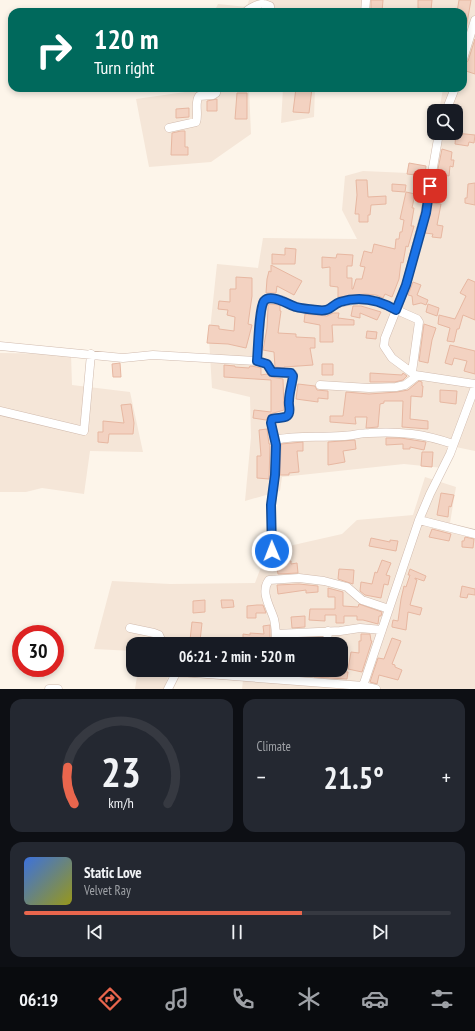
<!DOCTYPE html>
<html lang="en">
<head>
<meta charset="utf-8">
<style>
	body { margin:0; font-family:"PT Sans Narrow",sans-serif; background:#242831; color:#f1f3f6; height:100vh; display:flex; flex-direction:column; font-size:15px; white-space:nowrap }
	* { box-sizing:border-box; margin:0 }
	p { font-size:13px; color:#9ea1a6 }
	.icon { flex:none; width:22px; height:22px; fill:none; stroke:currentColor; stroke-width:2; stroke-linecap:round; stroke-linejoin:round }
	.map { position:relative; height:689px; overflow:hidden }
	.details { display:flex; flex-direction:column; gap:10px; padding:10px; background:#0d0f14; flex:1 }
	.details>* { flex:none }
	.hud { position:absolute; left:8px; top:8px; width:459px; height:84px; border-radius:12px; box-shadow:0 2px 6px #0003; background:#00695c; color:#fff; overflow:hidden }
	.fabs { position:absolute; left:427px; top:104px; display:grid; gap:8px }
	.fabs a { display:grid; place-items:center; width:36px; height:36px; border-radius:8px; background:#171b24; box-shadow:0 2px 6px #0003; font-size:20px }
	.speed { position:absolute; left:12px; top:625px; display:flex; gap:8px; font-size:20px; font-weight:700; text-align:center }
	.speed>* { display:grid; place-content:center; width:52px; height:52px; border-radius:50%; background:#171b24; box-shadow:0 2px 6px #0003; line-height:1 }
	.speed .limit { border:6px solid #d22; background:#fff; color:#111 }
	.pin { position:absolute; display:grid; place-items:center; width:34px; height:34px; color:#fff; margin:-17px; border-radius:8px; box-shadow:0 2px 6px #0006 }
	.me { position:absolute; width:44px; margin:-22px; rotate:359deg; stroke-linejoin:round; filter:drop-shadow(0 0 3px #0008) }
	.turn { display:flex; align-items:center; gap:14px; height:84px; padding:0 20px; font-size:18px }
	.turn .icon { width:52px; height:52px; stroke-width:2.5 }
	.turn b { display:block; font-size:28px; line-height:34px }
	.big { font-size:30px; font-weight:800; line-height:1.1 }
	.details .widget { flex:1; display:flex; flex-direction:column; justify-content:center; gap:6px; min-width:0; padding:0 14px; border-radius:12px; background:#242831 }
	.details .dial { align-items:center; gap:0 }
	.dial svg { height:104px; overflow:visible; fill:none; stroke:#363941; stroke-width:7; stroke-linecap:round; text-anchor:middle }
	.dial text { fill:#f1f3f6; stroke:none }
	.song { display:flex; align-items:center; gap:12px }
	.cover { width:48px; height:48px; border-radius:6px; background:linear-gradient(135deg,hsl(220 70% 55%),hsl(60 70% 35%)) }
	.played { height:4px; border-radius:2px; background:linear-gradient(90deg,#e9664d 65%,#363941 65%) }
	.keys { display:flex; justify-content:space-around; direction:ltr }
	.heat { display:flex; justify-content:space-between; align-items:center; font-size:22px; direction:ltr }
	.details .tiles { flex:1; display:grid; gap:10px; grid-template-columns:1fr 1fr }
	.widget:last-child { grid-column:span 2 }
	.trip { position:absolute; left:126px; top:637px; width:222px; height:40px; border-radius:12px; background:#171b24; box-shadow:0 2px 6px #0003; font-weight:800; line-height:40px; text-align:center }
	.dock { display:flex; height:64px; justify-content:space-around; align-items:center; background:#090b0e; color:#9ea1a6 }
	.dock .icon { width:28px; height:28px }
	.dock .active { color:#e9664d }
	.dock b { font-size:18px; color:#f1f3f6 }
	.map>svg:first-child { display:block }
</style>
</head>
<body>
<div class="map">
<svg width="475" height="689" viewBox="0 0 475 689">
	<rect width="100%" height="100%" fill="#fdf5ea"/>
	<!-- residential -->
	<path fill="#f5e6d8" d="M249,0H475V451L451,446L443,468L404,464L282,477L280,491L245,501L251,437L250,397L212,388L209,339L217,264L258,268L263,238L357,239L342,210L345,176L363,171L430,174L436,133H456V111H439L443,89L439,88H463V12H214L218,4L247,7Z
		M186,88H249L251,134L211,162L149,167L136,99L185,92Z
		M283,88H315L314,117L281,123Z
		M0,353L71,354L72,385L130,392L143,452L90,451L84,494L42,488L26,492H0Z
		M425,477L456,487L449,529L475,531V689H242L243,680L168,677L164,689H135L138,670H341V644H133V651L94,649L112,581L170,584L255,583L267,551L342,534L357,520L413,515Z"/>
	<!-- building -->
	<path fill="#f3d2c1" stroke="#e7b7a1" d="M371,0H383L382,12L371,11Z
		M418,0H432L431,10L418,8Z
		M459,0H471L466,29H463V12H457Z
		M475,39V74L466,71V68H463L464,64L468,61Z
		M296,88H312L309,113L293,112Z
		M237,93H247V119H235Z
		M217,99V111H207V101Z
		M189,108V117L176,118V109Z
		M181,131H185V147H188V155H171L172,133Z
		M456,133L475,135L474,143L469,142L468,146L455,144Z
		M442,149L452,152L451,160H454L453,167L450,166L449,176L437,174Z
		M409,163L426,166L425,176L407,174Z
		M356,180H367L368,197L386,196V204L371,205L370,215H368V222H359V214H355L357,195Z
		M475,183V205L465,203V198H467L468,184Z
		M392,184L406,185L405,192L392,191Z
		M406,192L415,194L412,208H414L411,226H414L408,247L406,246L403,263L401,262L399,279L392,297L385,294L383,298L376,295L365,294L338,297V287L330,286V267L322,268V257L336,258L337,254L353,255L352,266H347V278H352V289H353L356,279H362L365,267L360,266L364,251L372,253L374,244L395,249L396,239H399L400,232H402L404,220L400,219Z
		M432,203L441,204L437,225L443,226L441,238L432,237L433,234L425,233Z
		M285,248L296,249L295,264H272V254L285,255Z
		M271,265L302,281L294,295L277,286L276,293H266L267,279L269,271L271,272Z
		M236,277L252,278V296L248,324L252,325L246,348L228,344L207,343L209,325L219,326V329L234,331L235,317L227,315L228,310L218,309L219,301L230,302V289H236Z
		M468,279L475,282V320L463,315L459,329H457L454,342L447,341L450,328L438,324L439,315L455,319L466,296L460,293Z
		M413,282L421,285L417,295L428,300L426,305L421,303L413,305L412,296L408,295Z
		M270,304L280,305V311H281L278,333L296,334V337L315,338V348H310L313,365L284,367V368L275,367L274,352L263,350L267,328L268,308V305Z
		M428,304L439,308L437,316L426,312Z
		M353,306H361L381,312L377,320L360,313V318L351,316Z
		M333,313H339L338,318L354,320V325H332L333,342H320V325L304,322L305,314L327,316Z
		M424,324L436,328L432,340L428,363L419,361Z
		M367,331L377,332L376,339L366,338Z
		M450,345L475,351V374L464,371L467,361L454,358L452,365L445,363Z
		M120,363L121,377H113L112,364Z
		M322,364H333V375H322Z
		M224,365L235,366V367L249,368L250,366L257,367L261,368V375L267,374L271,377L283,379L284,410L270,414L266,420L253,418L254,410L271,412V380L224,377Z
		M370,373L402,375L403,373L407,376L403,380L395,382H370Z
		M419,381L422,382V386H423L422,397L411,396L410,419L428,421V429L402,427L403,401H384V403L380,404L378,427L366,428L367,417H355L356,424L330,422V416H343L346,392L369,394L397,392L408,390Z
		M298,384L315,386L317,390L328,391V399L318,398V402L296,399Z
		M440,390L457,391L456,404L440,402Z
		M131,404L134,423L133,434H109L108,443L98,442V432H103V421L124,423L121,405Z
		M267,429L269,444H270V446L269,479L257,478V456H261L259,430Z
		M386,438H401L426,442L424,450L410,447V449H403V444L386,445Z
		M355,440L356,449L343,451L345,462L328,465V442Z
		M303,442V451H297L299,472L289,473V475H280L281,444Z
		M422,452H433L432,467L421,466Z
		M441,493L454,495L451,507L449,506L448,517L437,515Z
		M432,529L451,534L449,541L429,537Z
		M465,537L474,539L473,548L462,547V541H464Z
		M371,538L390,542V540L398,541L396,551L369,546Z
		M382,560L391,563L386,575L390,576L388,585L384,584L381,598L365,595L360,591L361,582L372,584L375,572L377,573Z
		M291,561V564L297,563L298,573L278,574L276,562Z
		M339,569L354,570L353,584L338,579Z
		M410,569L426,576L424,581L415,578V579L417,580L410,605L422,608L420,615L408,612L406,630L392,627V625L393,620L398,621L401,599L404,586L406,587L410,575H408Z
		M299,584L318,586V592L306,593V590L278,594L277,585Z
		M462,586L475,589V595L468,594L467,598L460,597Z
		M328,588L343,592V606L358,607L359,604L382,612L381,616H379L378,624L363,620H357V616H344V623H336V615H325V621L309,620L310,609H335V597H328Z
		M205,600V612L193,613V601Z
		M221,600H233L234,607L222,608Z
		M257,605H263L266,613H256V618H247V606Z
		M305,616V627L292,628L291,617Z
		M192,622L202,623L200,641L190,640Z
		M270,625V640L258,642L243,641V634L250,635V633L264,634L263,626Z
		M361,634H370L371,641H372L362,672L348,669L351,652L359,653V641H361Z
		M322,637V644H286V639Z
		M392,638L401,641L392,664L395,665V667L402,670L398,680L379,675L377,684L370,682L378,658L384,659Z
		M315,670H320L321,675L326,677H329L331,672L339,673V671L348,672L347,679L314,677Z"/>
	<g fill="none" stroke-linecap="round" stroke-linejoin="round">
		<defs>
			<path id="street" d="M246,12C247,9 260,3 263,4C266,4 267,5 270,6V12
				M365,12L366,0
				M463,59L475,20
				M446,111L455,88
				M169,128L196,122C199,114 194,103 199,96L213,95L216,93L217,88
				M439,133L425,213L406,285L385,338L384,346L392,358L415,375L475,384
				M0,346L123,358L153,355L257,361L267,364L272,372L293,374C294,384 288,394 289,403C289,408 291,412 287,415C283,419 277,417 272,419L271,423L276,445L275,475L271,505L272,551
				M257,361L261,313L263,302L266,299L270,298L282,300L295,307L320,310H327L338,303L355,300H374L417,319L419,322L412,372
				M320,385L369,388L396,387L405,385L417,376
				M0,411L84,431L91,354
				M275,440C297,435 319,438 342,436C351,436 360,433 369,433C400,431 424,434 453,444
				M419,520L475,534
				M130,628L154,633L159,635L163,644
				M276,634L340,631L360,628L382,630
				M276,644C276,636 276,627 274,619C270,606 260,592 269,580L299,578L324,581L347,587L362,600L389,609
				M327,644L328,631
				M326,672V670
				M273,679L274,670
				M363,686L419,520L430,494L450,454L475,387
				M49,689H58
				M168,689L176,673L181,672L363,686L376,689"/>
		</defs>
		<!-- street casing -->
		<use href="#street" stroke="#d1bbae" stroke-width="9"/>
		<!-- street -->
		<use href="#street" stroke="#fff" stroke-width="8"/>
	</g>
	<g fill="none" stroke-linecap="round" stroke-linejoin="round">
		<defs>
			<path id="route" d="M272,551L271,505L275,475L276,445L271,423L272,419C277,417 283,419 287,416C292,412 288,406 289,401C289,393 292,384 293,376L291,373L272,372L267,364L257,361C258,350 259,308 264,301C271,293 289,305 296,307C303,309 310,309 317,310C331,312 330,306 340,302C359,296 379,300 396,310L406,285L426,213L430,186"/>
		</defs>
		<!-- route casing -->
		<use href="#route" stroke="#114b97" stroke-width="10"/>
		<!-- route -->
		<use href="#route" stroke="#1a73e8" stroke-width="7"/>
	</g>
</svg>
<div class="fabs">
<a><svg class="icon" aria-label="search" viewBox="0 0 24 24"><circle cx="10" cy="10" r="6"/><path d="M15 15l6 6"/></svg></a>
</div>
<div class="speed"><div class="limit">30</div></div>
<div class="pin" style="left:430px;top:186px;background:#d93025"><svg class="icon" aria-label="arrive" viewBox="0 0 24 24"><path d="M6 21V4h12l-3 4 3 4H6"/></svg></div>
<svg class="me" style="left:272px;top:551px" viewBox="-20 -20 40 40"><circle r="17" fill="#1a73e8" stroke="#fff" stroke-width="3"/><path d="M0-11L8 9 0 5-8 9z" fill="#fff"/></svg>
<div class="trip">06:21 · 2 min · 520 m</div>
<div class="hud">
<div class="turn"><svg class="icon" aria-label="right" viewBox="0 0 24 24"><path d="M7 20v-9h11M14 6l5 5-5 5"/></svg><div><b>120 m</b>Turn right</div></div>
</div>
</div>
<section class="details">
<div class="tiles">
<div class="widget dial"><svg viewBox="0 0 100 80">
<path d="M14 69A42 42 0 1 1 86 69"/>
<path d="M14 69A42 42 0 0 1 9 41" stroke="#e9664d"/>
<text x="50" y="56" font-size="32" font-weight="700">23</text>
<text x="50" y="72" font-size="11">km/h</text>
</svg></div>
<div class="widget"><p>Climate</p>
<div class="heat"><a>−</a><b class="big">21.5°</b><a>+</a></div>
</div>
<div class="widget">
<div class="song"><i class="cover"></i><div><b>Static Love</b><p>Velvet Ray</p></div></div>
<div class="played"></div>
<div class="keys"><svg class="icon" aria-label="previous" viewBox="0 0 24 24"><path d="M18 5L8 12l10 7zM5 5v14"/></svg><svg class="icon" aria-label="pause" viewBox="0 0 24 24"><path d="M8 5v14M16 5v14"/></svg><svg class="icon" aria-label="next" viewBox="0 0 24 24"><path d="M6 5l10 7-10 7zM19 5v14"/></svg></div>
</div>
</div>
</section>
<nav class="dock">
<b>06:19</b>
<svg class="icon active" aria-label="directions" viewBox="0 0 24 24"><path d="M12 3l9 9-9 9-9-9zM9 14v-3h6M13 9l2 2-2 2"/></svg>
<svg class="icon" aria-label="music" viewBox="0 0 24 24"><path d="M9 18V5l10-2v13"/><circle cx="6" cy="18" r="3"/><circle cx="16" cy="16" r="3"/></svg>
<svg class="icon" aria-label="phone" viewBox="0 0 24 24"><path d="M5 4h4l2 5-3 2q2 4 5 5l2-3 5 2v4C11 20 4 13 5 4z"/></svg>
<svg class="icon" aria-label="climate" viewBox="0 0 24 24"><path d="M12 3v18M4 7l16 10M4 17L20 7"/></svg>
<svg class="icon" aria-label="car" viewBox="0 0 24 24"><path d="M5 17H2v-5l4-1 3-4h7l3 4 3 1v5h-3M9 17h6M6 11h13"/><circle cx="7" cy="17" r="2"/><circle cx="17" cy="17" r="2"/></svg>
<svg class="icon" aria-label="filters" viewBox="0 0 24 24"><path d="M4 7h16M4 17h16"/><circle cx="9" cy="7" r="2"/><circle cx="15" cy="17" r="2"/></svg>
</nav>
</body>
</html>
